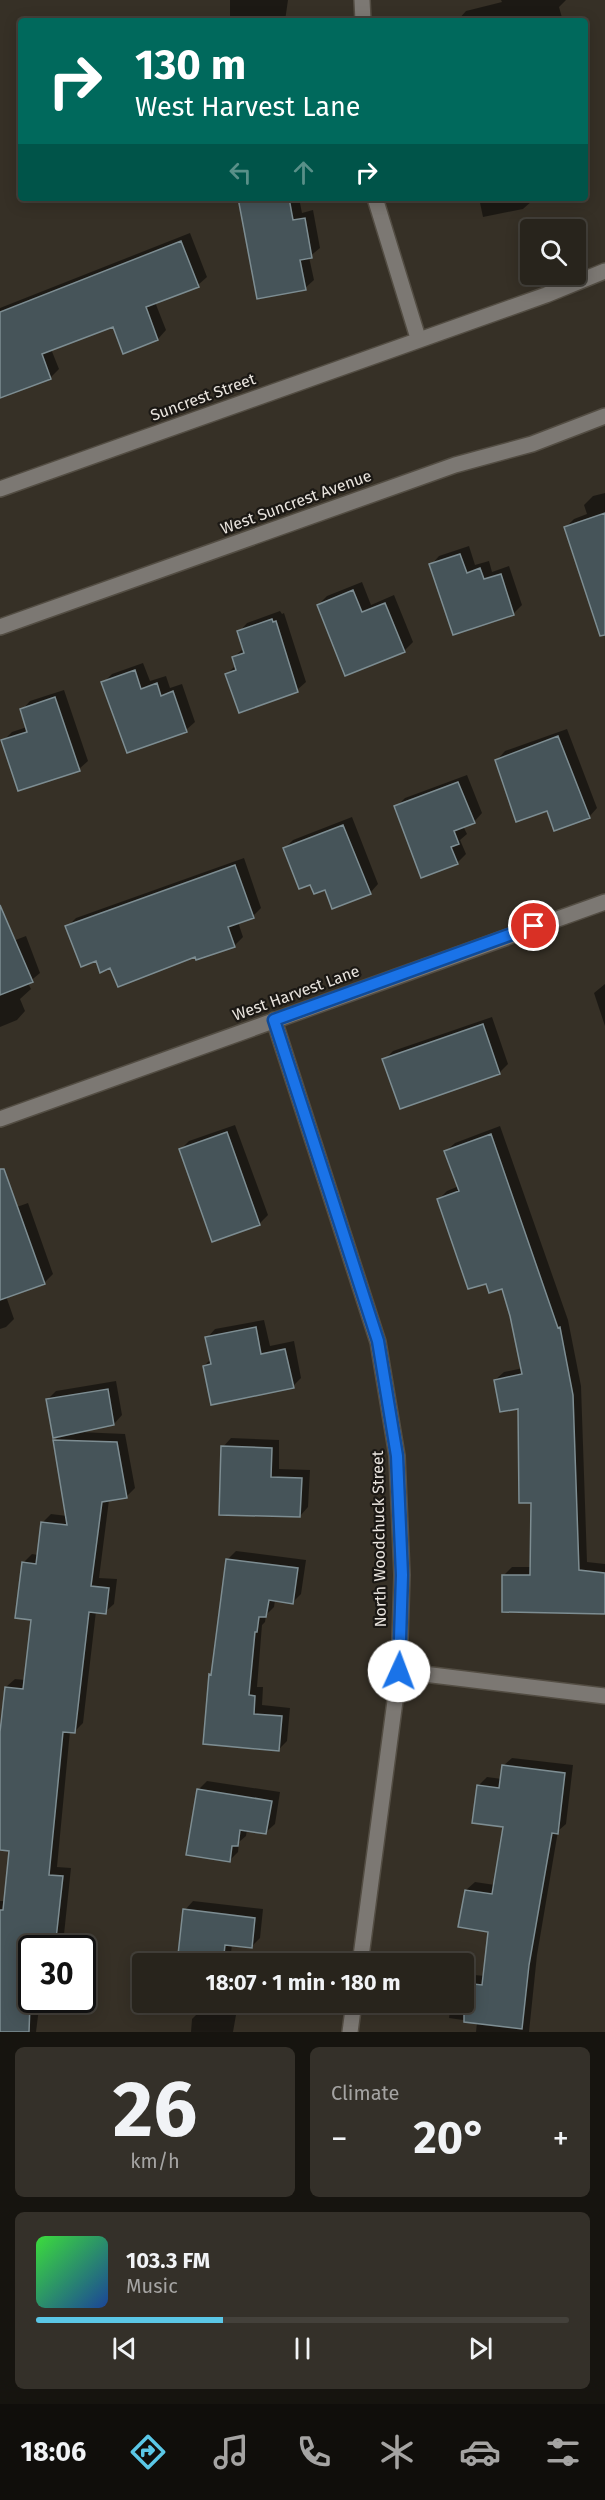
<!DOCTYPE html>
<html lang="en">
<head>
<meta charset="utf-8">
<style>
	body { margin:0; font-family:"Fira Sans",sans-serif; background:#343029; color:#f1f3f6; height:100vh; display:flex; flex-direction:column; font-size:22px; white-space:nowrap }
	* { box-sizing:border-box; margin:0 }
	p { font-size:20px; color:#a5a4a3 }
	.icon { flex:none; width:33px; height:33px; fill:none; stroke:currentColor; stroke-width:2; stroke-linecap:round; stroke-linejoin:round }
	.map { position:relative; height:2032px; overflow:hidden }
	.drawer { display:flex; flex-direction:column; gap:15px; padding:15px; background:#16140f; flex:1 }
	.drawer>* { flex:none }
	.guide { position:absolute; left:18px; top:18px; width:570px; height:183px; border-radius:6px; box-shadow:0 3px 15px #0003,0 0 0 2px #44413b; background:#00695c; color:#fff; overflow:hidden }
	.buttons { position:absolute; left:520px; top:219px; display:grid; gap:12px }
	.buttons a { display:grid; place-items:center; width:66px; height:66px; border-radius:6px; background:#28241c; box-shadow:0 3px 15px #0003,0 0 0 2px #44413b; font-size:30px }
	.speed { position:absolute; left:18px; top:1935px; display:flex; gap:12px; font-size:30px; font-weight:700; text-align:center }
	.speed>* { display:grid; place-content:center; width:78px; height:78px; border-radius:50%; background:#28241c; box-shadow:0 3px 15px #0003,0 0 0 2px #44413b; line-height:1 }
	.speed .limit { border:3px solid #111; border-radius:9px; background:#fff; color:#111 }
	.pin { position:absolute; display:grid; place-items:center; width:51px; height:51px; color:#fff; margin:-26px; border:3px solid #fff; border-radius:50%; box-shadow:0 2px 6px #0007 }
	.me { position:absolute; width:66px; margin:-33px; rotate:2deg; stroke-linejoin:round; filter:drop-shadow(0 0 4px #0008) }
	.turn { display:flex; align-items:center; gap:21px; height:126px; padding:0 18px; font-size:27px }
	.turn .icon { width:78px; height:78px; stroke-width:2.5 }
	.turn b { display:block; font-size:42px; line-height:51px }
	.lanes { display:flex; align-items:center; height:57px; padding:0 18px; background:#0003; justify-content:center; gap:30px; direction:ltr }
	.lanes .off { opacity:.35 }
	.big { font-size:45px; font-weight:700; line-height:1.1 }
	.drawer .widget { flex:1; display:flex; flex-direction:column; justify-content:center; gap:9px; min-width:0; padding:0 21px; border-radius:9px; background:#343029 }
	.drawer .dial { align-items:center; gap:0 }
	.dial b { font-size:78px; line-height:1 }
	.song { display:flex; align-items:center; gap:18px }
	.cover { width:72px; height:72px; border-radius:9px; background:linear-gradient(135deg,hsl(120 70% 55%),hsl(220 70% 35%)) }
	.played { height:6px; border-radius:3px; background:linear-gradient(90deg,#5bc7e7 35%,#44413b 35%) }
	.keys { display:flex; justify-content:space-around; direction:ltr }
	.heat { display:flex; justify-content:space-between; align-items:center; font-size:33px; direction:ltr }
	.drawer .tiles { flex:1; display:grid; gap:15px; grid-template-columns:1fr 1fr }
	.widget:last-child { grid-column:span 2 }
	.trip { position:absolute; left:132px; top:1953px; width:342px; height:60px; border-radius:6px; background:#28241c; box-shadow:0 3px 15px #0003,0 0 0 2px #44413b; font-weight:700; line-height:60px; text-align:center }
	.tabs { display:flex; height:96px; justify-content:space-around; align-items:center; background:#100e0b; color:#a5a4a3 }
	.tabs .icon { width:42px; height:42px }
	.tabs .on { color:#5bc7e7 }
	.tabs b { font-size:27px; color:#f1f3f6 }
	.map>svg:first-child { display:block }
</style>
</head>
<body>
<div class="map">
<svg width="605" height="2032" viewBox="0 0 605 2032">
	<rect width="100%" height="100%" fill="#363026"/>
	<!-- shadow -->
	<path fill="#0007" d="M230,0H288L285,21H230Z
		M501,0H566L559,7L563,21H457L466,11L502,2Z
		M240,198H299L302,213L313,210L320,248L309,257L314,280L305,288Z
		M479,198H531L532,201L523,209L483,217Z
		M190,233L207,277L198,285L155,302L166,330L158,339L124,352L113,325L51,349L59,369L50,378L0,384V308Z
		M605,493V592L566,527L574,519L587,514L584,505L593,496Z
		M469,546L475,565L489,561L492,572L509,566L522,605L514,613L454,633L431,565L439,556Z
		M362,582L371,605L394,595L413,642L404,651L318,605L327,596Z
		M280,611L282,614L284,613L306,682L297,690L227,674L236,665L233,658L244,648L239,632L247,623Z
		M143,663L150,681L166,676L170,688L182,684L195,722L186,730L128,752L103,683L112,674Z
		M64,690L88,761L79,769L3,741L12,732L27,727L22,710L30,701Z
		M567,729L597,808L589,817L548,809L497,760L505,751Z
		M467,775L482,813L474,822L463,826L467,834L460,840L466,854L457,863L396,807L405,798Z
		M352,817L378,884L370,893L326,888L285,848L293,840Z
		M244,858L261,908L253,916L238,922L243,937L234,946L196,955L111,966L67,927L76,918Z
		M26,936L40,973L28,983L31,989L20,999L25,1011L17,1020L0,1027V946Z
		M605,984V1026L594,993Z
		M492,1017L508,1064L500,1072L401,1107L384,1060L393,1051Z
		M235,1125L268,1215L259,1224L180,1150L189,1141Z
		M500,1126L568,1320L581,1386L587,1562L605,1564V1613L504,1575L512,1567H531L533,1501L519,1407L495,1380L504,1372L523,1368L512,1316L503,1287L487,1282L439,1199L447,1191L459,1186L446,1151L455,1143Z
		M28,1203L53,1274L44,1283L6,1296L14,1319L6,1327L0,1329V1213Z
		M264,1320L270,1346L294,1341L301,1378L293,1386L204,1366L211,1359L207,1338L215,1329Z
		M116,1381L122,1415L114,1424L79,1432L125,1434L135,1488L126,1497L109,1500L99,1578L117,1579L114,1604L105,1612L96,1611L83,1723L74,1732L70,1731L57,1867L71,1868L63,1944L59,1948H32V2000H40L36,2032H0V1901H6L11,1850L0,1849V1747L6,1687L15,1679L25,1680L32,1618L23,1563L32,1554L38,1555L42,1523L51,1514L67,1516L55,1440L60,1435L48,1399L56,1391Z
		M231,1438L279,1440V1469L310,1470L308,1507L300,1516L223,1447Z
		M236,1551L306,1560L301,1594L293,1602L275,1600L274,1607L266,1615L265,1622L262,1625L257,1687H263L262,1705L290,1708L287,1741L278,1750L210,1675L213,1672L228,1559Z
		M512,1758L573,1765L566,1824L558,1831L537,1955L529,2032H476L477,2022L449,2018L451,2002H464V1974L485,1976L490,1931L466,1890L475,1882L495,1885L505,1826L478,1786L487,1777L502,1779L503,1766Z
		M207,1781L280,1792L275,1824L266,1832L247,1829L246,1836L239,1842L238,1852L230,1860L198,1790Z
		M193,1901L263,1909L260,1938L251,1947L232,1944L231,1953L224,1960V1964H178L185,1910Z
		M201,2010L236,2015L233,2032H191L192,2019Z"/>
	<!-- building -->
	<path fill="#465459" stroke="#7d8d92" stroke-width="1.5" d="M238,198H289L293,220L305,218L312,258L300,260L306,290L257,299Z
		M181,241L199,287L146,307L158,340L123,354L113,327L42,354L51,379L0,398V312Z
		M605,513V635L600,636L564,527Z
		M460,554L467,573L480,568L484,579L501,574L514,615L453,635L429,564Z
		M353,590L362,612L385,603L405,652L345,676L317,605Z
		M272,619L273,622L276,621L298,692L239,713L225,674L236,670L232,657L244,653L237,631Z
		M135,670L141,689L157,683L161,696L173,691L187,732L127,753L101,682Z
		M55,697L80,771L18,791L1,740L27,732L20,709Z
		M558,736L590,818L554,831L547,811L516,822L495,760Z
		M458,782L475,823L454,831L459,844L451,847L458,864L421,878L394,806Z
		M343,825L371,894L332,909L325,890L314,894L310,885L299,889L283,848Z
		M235,865L254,918L228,927L235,947L196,960L195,957L118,987L110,968L100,973L96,961L81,967L65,926Z
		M0,905L33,982L0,995Z
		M483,1024L500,1074L400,1109L382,1059Z
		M227,1132L260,1225L212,1242L179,1149Z
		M491,1134L558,1328L560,1327L573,1395L579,1570L605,1573V1614L502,1612V1575H530L531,1503H519L518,1409L500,1412L494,1380L522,1374L510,1316L502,1289L489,1293L486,1284L468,1289L437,1199L459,1191L444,1151Z
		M0,1169H4L45,1284L0,1300Z
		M256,1327L261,1354L285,1349L294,1388L211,1405L203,1366L211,1364L205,1337Z
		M108,1389L114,1425L53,1438L46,1399Z
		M53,1440L117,1442L127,1498L102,1502L91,1586L109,1588L106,1614L89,1612L75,1733L63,1732L49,1875L63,1876L55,1948H32L29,2032H0V1910H3L9,1851L0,1850V1732L5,1687L23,1689L31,1620L15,1618L22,1562L36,1564L41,1522L67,1525Z
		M221,1446L272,1448L271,1477L302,1478L300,1517L219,1515Z
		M226,1559L298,1568L293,1604L269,1600L266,1617H259L257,1632H255L249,1695L255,1696L254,1714L282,1716L279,1751L203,1744L209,1674L211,1675Z
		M502,1765L565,1773L558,1834L552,1833L529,1965L522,2029L464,2022V1983L482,1985L488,1932L458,1927L465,1890L492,1894L503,1827L472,1823L477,1785L499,1788Z
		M197,1789L272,1801L266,1834L240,1830L238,1846H232L230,1862L186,1855Z
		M183,1909L255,1918L252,1948L225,1945L223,1964H177Z"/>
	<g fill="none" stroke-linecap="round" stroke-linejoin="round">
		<defs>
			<path id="minor" d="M362,0L363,21
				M375,198L418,338
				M0,489L546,295L605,271
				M0,627L455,465L532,444L605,416
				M274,1020L378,1342L397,1456L402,1575L399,1671L360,1964
				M0,1119L605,902
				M399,1671L605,1696
				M350,2032L354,2002"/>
		</defs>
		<!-- minor casing -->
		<use href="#minor" stroke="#534d43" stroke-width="18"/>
		<!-- minor -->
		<use href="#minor" stroke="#7c7873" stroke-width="15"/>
	</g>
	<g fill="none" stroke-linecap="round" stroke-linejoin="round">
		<defs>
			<path id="route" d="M399,1671L402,1575L397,1456L378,1341L274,1020L534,926"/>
		</defs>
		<!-- route casing -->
		<use href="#route" stroke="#114b97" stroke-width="15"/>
		<!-- route -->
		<use href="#route" stroke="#1a73e8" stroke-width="10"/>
	</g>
	<g text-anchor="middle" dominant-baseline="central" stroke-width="4.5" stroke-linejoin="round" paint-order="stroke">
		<!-- street labels -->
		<g font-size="16" fill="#e9e4de" stroke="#1b1814">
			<text transform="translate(203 397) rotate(-20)">Suncrest Street</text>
			<text transform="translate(296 502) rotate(-20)">West Suncrest Avenue</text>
			<text transform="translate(296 993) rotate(-20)">West Harvest Lane</text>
			<text transform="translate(379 1539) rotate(-91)">North Woodchuck Street</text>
		</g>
	</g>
</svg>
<div class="buttons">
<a><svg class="icon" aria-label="search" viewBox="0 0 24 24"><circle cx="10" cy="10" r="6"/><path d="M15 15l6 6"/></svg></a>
</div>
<div class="speed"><div class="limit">30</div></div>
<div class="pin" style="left:534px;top:926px;background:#d93025"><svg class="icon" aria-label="arrive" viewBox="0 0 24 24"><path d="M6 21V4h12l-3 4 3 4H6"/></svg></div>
<svg class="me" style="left:399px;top:1671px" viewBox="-20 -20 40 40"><circle r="19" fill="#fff"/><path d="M0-13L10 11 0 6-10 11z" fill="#1a73e8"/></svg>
<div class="trip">18:07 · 1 min · 180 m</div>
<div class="guide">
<div class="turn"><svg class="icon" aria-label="right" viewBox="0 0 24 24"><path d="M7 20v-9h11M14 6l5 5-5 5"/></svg><div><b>130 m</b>West Harvest Lane</div></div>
<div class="lanes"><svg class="icon off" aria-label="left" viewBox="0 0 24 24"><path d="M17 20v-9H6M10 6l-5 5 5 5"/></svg><svg class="icon off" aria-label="ahead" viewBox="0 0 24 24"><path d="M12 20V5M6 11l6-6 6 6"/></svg><svg class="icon" aria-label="right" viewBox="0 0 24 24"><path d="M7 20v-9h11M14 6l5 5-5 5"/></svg></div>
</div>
</div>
<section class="drawer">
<div class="tiles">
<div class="widget dial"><b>26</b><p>km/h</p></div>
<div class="widget"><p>Climate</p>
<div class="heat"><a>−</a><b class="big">20°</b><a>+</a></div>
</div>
<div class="widget">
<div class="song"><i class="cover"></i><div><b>103.3 FM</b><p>Music</p></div></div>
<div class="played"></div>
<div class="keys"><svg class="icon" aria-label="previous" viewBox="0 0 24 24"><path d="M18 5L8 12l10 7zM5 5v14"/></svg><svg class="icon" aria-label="pause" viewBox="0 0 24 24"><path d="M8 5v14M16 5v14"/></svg><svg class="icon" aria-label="next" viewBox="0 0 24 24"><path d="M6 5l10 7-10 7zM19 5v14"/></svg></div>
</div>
</div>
</section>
<nav class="tabs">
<b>18:06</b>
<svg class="icon on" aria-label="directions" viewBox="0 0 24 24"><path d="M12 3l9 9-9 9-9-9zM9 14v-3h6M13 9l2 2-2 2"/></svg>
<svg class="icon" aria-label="music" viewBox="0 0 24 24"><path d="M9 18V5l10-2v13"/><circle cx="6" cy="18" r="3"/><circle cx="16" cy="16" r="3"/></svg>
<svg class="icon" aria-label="phone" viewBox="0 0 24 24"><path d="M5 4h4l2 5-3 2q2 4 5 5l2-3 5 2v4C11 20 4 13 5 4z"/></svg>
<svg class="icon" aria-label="climate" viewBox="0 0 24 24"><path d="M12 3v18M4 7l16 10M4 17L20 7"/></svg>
<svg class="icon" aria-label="car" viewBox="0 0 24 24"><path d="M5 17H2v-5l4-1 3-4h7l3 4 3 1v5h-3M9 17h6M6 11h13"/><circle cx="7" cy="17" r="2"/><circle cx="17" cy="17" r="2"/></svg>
<svg class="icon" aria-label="filters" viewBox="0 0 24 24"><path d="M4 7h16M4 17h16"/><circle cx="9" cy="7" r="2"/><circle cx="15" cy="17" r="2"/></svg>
</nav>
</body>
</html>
